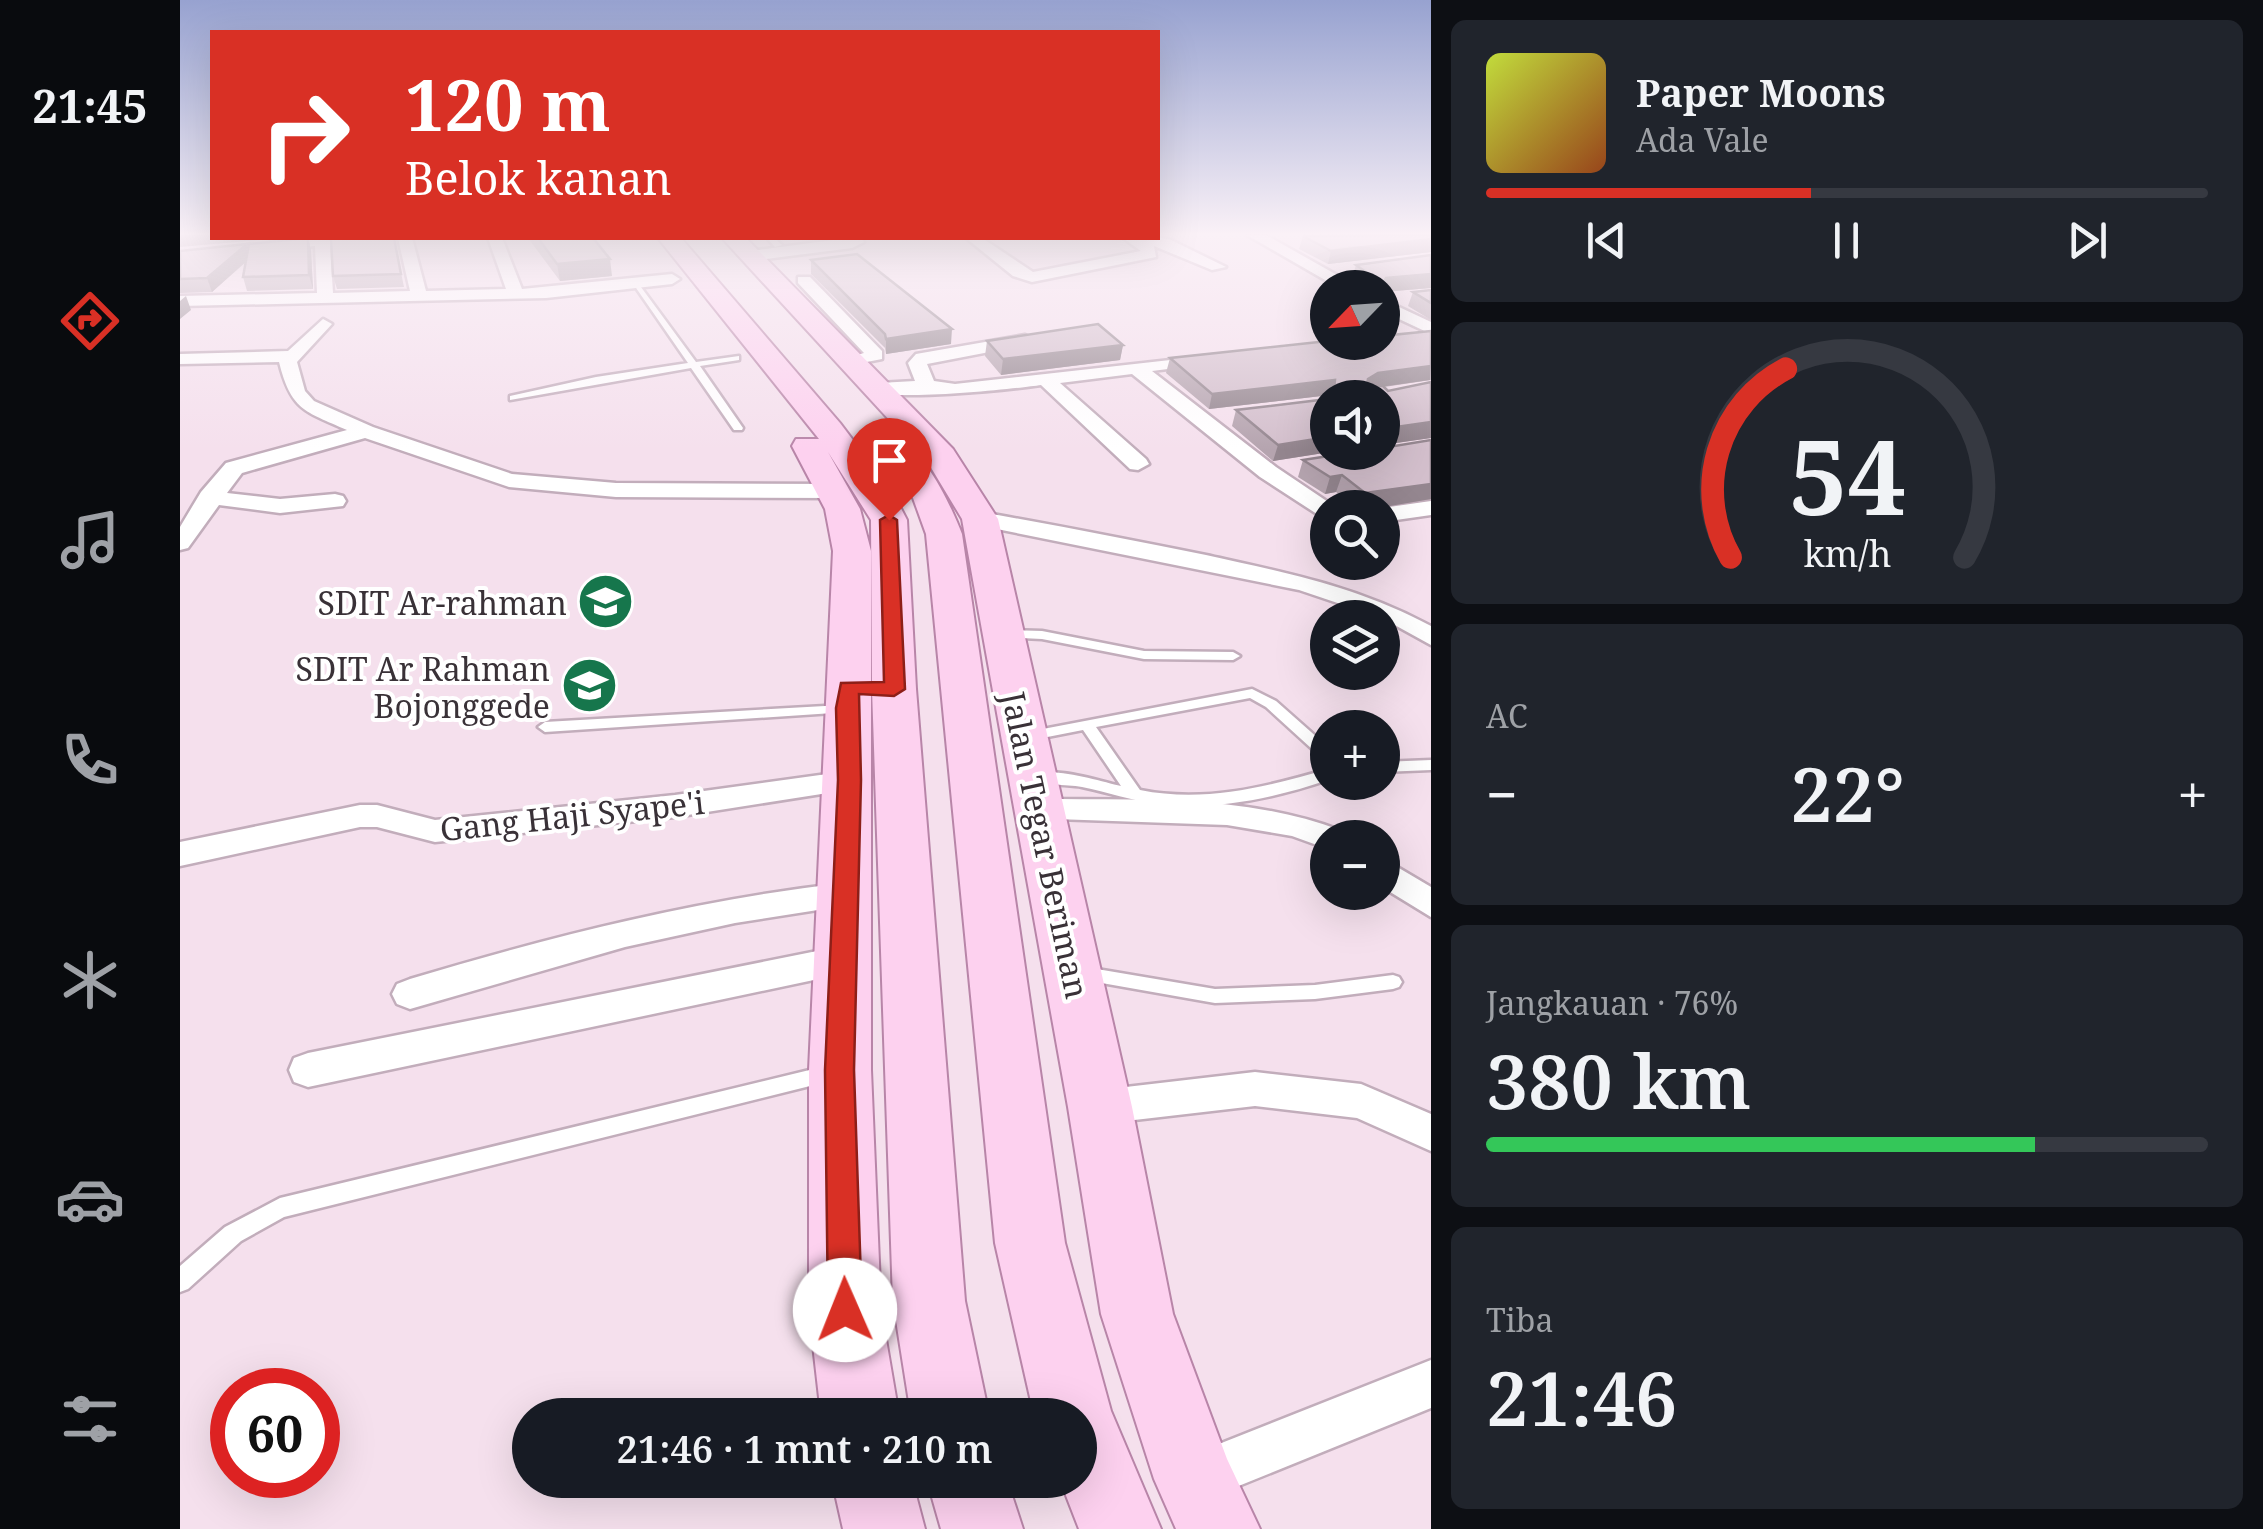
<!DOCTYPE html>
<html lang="id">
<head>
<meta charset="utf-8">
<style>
	body { margin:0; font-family:"Noto Serif",serif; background:#20242c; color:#f1f3f6; height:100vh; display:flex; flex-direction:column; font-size:38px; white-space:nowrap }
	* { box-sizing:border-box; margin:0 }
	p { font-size:32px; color:#9ea1a6 }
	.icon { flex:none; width:55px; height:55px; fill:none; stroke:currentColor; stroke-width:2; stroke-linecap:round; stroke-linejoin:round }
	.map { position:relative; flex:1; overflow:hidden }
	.details { display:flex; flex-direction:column; gap:20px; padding:20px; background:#0d0f14; width:832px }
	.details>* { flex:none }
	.top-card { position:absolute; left:30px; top:30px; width:950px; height:210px; border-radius:0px; box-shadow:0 10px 40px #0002; background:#d93025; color:#fff; overflow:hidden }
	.needle { width:65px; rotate:245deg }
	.buttons { position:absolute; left:1130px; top:270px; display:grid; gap:20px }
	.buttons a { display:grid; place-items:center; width:90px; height:90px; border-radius:50%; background:#171b24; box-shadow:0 10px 40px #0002; font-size:50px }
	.speed { position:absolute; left:30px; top:1368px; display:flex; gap:20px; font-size:50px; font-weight:700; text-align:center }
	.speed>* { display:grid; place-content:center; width:130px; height:130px; border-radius:50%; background:#171b24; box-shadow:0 10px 40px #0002; line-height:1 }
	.speed .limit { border:15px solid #d22; background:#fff; color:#111 }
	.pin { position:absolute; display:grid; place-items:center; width:85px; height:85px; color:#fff; margin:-102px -42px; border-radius:50% 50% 50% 0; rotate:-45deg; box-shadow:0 0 10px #0007 }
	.pin .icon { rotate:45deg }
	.me { position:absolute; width:110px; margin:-55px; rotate:359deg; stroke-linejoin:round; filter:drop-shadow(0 0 8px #0008) }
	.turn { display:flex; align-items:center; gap:35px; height:210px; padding:0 30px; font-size:45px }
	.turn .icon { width:130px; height:130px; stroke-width:2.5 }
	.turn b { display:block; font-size:70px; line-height:85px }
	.big { font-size:75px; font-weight:600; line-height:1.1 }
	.details .card { flex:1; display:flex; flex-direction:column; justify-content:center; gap:15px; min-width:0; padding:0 35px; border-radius:15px; background:#20242c }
	.details .dial { align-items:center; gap:0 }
	.dial svg { height:260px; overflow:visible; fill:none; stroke:#363941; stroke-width:7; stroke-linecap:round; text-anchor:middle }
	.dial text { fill:#f1f3f6; stroke:none }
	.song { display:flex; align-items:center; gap:30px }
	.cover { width:120px; height:120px; border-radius:15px; background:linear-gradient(135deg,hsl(70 70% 55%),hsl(20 70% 35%)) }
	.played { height:10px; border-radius:5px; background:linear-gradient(90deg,#d93025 45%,#363941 45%) }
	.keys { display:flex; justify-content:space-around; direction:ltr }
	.heat { display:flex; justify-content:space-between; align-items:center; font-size:55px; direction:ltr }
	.charge { height:15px; border-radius:8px; background:linear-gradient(90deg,#34c759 76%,#363941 0) }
	.trip { position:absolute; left:332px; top:1398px; width:585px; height:100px; border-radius:50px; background:#171b24; box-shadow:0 10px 40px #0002; font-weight:600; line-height:100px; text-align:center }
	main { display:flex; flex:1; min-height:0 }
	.tab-bar { display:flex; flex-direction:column; width:180px; justify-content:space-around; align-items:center; background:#090b0e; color:#9ea1a6 }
	.tab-bar .icon { width:70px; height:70px }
	.tab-bar .current { color:#d93025 }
	.tab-bar b { font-size:45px; color:#f1f3f6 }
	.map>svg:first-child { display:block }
</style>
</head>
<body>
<main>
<nav class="tab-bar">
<b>21:45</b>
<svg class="icon current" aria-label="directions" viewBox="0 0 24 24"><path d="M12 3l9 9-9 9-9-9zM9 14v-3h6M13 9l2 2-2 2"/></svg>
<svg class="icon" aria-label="music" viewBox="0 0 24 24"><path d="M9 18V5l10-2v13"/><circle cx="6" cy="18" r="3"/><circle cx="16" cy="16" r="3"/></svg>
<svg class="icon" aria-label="phone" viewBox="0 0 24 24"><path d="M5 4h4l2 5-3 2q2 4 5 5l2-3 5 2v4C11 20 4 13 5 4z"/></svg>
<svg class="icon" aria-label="climate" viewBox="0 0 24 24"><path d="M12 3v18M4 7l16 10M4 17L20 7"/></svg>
<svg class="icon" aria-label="car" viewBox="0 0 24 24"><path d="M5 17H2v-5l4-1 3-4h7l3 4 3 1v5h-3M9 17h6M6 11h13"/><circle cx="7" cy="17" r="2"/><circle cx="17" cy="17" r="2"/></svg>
<svg class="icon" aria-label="filters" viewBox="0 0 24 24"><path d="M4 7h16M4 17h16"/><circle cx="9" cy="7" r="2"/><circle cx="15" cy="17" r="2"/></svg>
</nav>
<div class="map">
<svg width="1251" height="1529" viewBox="0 0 1251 1529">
	<rect width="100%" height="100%" fill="#f5e0ed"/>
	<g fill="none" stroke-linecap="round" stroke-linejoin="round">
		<defs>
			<path id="service" d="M587,238H594L602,245L595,247Z
				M458,283L516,362L559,356V360L520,366L563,428L562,430H554L511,368L330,400V396L416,377L508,363L454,285Z
				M827,630L862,631L964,651L1053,652L1060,656L1053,660L964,659L862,639L822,637L820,634L822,631Z
				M1072,689L1096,701L1148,747V761L1143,759L1086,707L1070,698L916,727L960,790C1024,803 1087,787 1148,769V780C1095,798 1034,811 978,804C952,801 927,792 902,787C886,784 861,786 849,777C867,764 919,781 941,786L903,730L847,741L842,739L840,736L842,733Z
				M663,705L670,709L668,712L365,732L358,727L365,722Z
				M1251,760V770L1202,772V762Z
				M905,967L1035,989L1135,985L1213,975L1219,977L1222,982L1219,987L1213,989L1135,999L1035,1003L899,979L896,974L899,969Z
				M646,1066L653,1068L656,1074L653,1080L646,1082L104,1217L61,1241L8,1289L0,1292V1266L45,1227L100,1198Z"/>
			<path id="minor" d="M1067,235H1086L1180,288H1159Z
				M978,237L991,240L1046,267L1032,270L974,246L976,257L852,282L833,276L786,238H802L853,272L961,251L943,238Z
				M134,238H184L150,245L153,293L230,291L218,238H232L246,291L326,289L308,238H322L342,289L492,274L500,279L492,284L366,298L0,306V296L137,293L135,246L91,250L84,246L91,242Z
				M668,238H682L684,242L672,248L570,261L562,256L570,251Z
				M618,277H630L702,351V359L666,366V358L684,353L618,283Z
				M1202,299L1251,322V334L1202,311Z
				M143,319L152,324L117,362L125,391L134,401L193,427L332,474L436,483L657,484L668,491L657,498L436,497L329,487L185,438L62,473L47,493L100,499L155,494L163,496L166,501L163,506L100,513L39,505L8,548L0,550V527L21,492L46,463L167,430C124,411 111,410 99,362L0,364V354L108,351Z
				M845,335L854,340L851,344L747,364L754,381L775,384L1035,355V363L972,371L1096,467L1157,508H1148V518L1140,516L1080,477L952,374L880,383L966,459L969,464L958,470L950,469L861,385C833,389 706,403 689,389L699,383L735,381L728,363L736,354Z
				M1251,501V515L1202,522V508Z
				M800,512C876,525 951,540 1026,555C1107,573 1176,586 1251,626V645L1202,618L1119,590L792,524L789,519L792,514Z
				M669,771L680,774L684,781L680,788L495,817L255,842L197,827H180L0,866V842L180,805H197L255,820L495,795Z
				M858,799C960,800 1063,794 1160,830L1165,838H1148V849L1112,836L1047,825L847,818L842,810L847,802Z
				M1202,858L1251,887V917L1202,887Z
				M664,883L676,886L681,895L676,904L555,923L445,947L230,1009L217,1004L212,994L217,984L230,979C373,936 516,900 664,883Z
				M662,946L675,950L680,960L675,970L662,974L128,1087L114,1082L109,1070L114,1058L128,1053Z
				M1075,1072L1181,1084L1251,1114V1151L1177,1118L1075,1106L920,1124L906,1119L900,1107L906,1095L920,1090Z
				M1251,1360V1408L1014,1504L996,1497L989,1479L996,1461Z"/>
			<path id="primary" d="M478,238H501L660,423L713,493L727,520L736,689L785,1301L809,1415H731L713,1301L692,689L691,520L648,452L680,509L691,551V1070L701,1310L719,1415H641L629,1310V1070L653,551L645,509L612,446L616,439H639Z
				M542,238H566L773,449L818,519L952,1107L993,1314L1047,1459L1080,1529H996L974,1479L921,1314L888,1107L782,519L747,461Z
				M713,438C744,446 771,506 782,534L885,1243L931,1411L981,1529H899L880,1480H900V1415H854L815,1243L746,534L733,498L697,448L701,441Z
				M652,1480H732L745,1529H663Z
				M747,1480H827L843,1529H761Z"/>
		</defs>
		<!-- service casing -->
		<use href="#service" stroke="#c2adbb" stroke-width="5"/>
		<!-- minor casing -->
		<use href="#minor" stroke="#c2adbb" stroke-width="5"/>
		<!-- primary casing -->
		<use href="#primary" stroke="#b885a8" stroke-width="4"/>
		<!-- service -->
		<use href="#service" fill="#fff" fill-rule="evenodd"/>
		<!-- minor -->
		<use href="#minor" fill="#fff" fill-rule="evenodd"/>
		<!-- primary -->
		<use href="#primary" fill="#fdd1ef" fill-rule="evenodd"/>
	</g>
	<!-- wall -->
	<path fill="#b5a4af" d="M1251,235V252L1148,264L1119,249L1123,236Z
		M128,238L131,251L133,289L67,291L63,277L66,262L32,292L0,293V251L67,244L68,248Z
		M348,238H413L432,276L380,281Z
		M214,239L224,287L157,289L153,276Z
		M1251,255V288L1202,292V288H1184L1172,278L1176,265Z
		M631,260L771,344L706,354L705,348L631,274Z
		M1251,290V320L1228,306L1233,292Z
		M1251,331V380L1204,387L1208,391L1251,382V438L1202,445V398H1150V395L1029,409L986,373L990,358Z
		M807,341L943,345L940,360L821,375L805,356Z
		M1056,410L1148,452H1150L1093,461L1052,426Z
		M1251,440V499L1198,508H1176L1156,492L1145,494L1118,477L1123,460Z"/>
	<!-- shaded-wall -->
	<path fill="#94868f" d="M0,235H32V238H103L0,247Z
		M128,238L131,251L133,289L129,275Z
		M1251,239V252L1148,264L1151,251Z
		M67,244L71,257L32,292L27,278Z
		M430,259L432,276L380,281L377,264Z
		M1251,274V288L1202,292L1201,288L1206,278Z
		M6,296L11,310L0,319V301Z
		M772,329L771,344L706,354V339Z
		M943,345L940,360L821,375L823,359Z
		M1251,366L1250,380L1193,388L1183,395L1188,379L1198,373Z
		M1155,380L1150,395L1029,409L1032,394Z
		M1251,422V438L1202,445V429Z
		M1148,437V452H1150L1093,461L1098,445Z
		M1162,475L1156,492L1145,494L1150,477Z
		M1251,484V499L1198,508H1180L1185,493Z"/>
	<!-- building -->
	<path fill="#d3bfcc" stroke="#94868f" stroke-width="2.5" d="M1251,235V239L1151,251L1123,236Z
		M128,238L129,275L63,277L69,244Z
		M151,238H214L221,274L153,276Z
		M358,238H413L430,259L377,264Z
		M67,244L27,278L0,279V251Z
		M677,254L772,329L706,339L705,334L631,260Z
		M1251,255V274L1206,278L1203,284L1176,265Z
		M1251,290V303L1233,292Z
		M918,324L943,345L823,359L807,341Z
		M1251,331V366L1198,373L1188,379L1187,385L1203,386L1208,391L1251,382V422L1202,429V398H1153L1155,380L1032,394L990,358L1148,341L1202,342V336Z
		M1148,399V437L1098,445L1056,410Z
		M1251,440V484L1185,493L1162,475L1150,477L1123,460L1174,452H1202V448Z"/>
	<!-- sky -->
	<linearGradient id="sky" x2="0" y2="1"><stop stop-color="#97a2d0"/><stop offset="0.52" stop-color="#faf1f7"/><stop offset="1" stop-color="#faf1f7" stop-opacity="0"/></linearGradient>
	<rect width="1251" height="450" fill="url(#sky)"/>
	<!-- route -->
	<path fill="#d93025" stroke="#8d1f18" stroke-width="2.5" d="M709,515L717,520L725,689L714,696L679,694L681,780L674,1070L682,1310L677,1322L665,1327L653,1322L648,1310L645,1070L658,780L656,708L661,683L704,682L700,520Z"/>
	<!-- icons -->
	<defs>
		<symbol id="school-disc" viewBox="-11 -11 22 22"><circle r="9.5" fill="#16764c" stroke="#fff"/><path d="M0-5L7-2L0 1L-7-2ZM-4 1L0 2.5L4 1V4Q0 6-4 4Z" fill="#fff"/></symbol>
	</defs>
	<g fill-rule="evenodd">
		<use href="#school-disc" x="394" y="570" width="63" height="63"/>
		<use href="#school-disc" x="378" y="654" width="63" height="63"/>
	</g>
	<g text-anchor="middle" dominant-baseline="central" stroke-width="8" stroke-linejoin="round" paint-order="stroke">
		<!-- poi labels -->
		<g font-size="32" fill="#393137" stroke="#fff" text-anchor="end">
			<text x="387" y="602">SDIT Ar-rahman</text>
			<text x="370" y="668">SDIT Ar Rahman<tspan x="370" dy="37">Bojonggede</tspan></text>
		</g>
		<!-- street labels -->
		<g font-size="32" fill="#393137" stroke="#fff">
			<text transform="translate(392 815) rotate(-6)">Gang Haji Syape'i</text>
			<text transform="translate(866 845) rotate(78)">Jalan Tegar Beriman</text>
		</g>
	</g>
</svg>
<div class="buttons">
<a><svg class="needle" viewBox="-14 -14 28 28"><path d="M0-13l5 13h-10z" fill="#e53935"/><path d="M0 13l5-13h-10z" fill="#9ea1a6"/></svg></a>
<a><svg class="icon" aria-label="sound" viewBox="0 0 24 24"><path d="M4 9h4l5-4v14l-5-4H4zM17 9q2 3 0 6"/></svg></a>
<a><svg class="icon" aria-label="search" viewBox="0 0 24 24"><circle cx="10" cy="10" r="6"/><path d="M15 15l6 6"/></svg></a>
<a><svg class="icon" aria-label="layers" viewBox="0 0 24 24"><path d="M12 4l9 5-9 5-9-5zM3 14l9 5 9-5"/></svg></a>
<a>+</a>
<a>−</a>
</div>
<div class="speed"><div class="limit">60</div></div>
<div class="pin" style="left:709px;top:520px;background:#d93025"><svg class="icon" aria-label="arrive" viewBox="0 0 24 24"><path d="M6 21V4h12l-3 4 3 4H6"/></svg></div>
<svg class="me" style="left:665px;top:1310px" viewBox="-20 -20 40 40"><circle r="19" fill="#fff"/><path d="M0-13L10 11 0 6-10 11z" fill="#d93025"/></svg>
<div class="trip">21:46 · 1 mnt · 210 m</div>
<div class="top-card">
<div class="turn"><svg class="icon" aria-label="right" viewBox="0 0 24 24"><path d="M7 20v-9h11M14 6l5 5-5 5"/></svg><div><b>120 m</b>Belok kanan</div></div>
</div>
</div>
<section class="details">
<div class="card">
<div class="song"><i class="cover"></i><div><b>Paper Moons</b><p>Ada Vale</p></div></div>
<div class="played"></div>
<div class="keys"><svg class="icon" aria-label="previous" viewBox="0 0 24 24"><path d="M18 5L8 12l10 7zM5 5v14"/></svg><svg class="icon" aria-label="pause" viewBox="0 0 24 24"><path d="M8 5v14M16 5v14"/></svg><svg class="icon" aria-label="next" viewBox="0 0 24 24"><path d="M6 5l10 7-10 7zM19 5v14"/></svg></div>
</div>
<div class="card dial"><svg viewBox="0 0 100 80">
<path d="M14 69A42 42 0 1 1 86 69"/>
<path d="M14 69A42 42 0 0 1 31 11" stroke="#d93025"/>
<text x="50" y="56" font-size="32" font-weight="700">54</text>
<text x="50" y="72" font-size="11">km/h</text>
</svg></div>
<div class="card"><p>AC</p>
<div class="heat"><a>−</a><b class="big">22°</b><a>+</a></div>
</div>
<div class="card"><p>Jangkauan · 76%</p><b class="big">380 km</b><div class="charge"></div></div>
<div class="card"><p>Tiba</p><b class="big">21:46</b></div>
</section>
</main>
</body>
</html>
